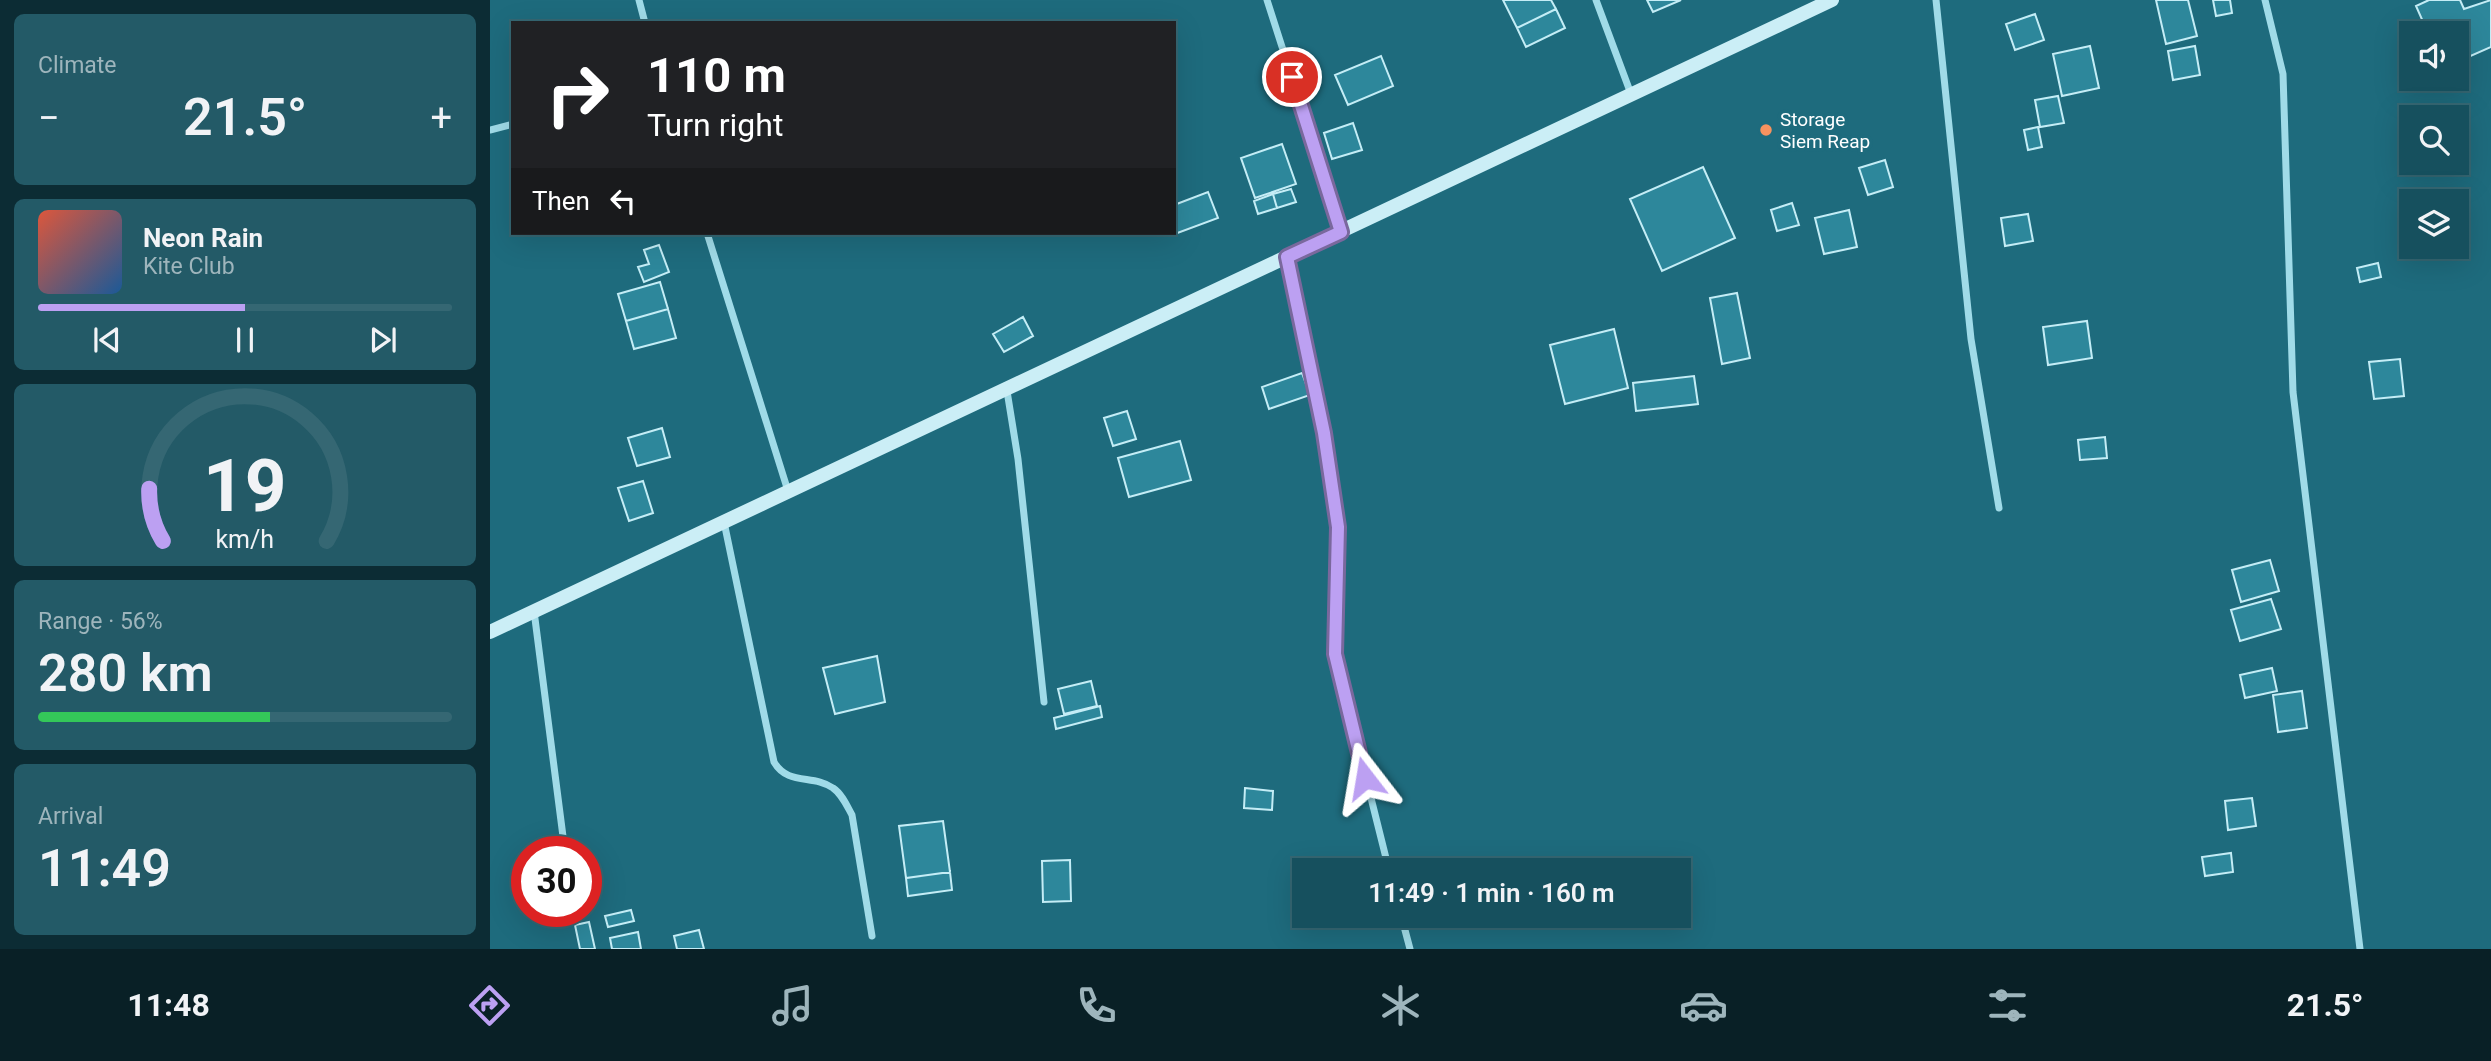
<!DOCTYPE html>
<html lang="en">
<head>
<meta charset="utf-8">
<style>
	body { margin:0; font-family:Roboto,sans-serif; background:#235a67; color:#f1f3f6; height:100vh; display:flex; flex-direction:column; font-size:26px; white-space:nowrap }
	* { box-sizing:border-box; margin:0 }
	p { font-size:23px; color:#9eb5bc }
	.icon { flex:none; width:38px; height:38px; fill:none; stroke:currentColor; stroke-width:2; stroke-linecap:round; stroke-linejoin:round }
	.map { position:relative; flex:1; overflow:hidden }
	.sheet { display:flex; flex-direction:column; gap:14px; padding:14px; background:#0c2c34; width:490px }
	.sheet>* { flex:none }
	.guide { position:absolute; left:21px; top:21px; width:665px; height:214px; border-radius:0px; box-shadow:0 7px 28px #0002,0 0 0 2px #356773; background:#202124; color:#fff; overflow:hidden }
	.controls { position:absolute; left:1909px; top:21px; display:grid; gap:14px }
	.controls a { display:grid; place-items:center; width:70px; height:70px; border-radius:0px; background:#16505e; box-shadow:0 7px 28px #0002,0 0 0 2px #356773; font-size:35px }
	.speed { position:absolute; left:21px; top:836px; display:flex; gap:14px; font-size:35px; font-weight:700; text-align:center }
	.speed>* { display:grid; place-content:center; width:91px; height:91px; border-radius:50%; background:#16505e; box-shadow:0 7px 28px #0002,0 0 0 2px #356773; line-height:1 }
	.speed .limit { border:10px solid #d22; background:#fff; color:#111 }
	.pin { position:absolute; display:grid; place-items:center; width:60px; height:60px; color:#fff; margin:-30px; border:4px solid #fff; border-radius:50%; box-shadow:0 2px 7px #0007 }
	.me { position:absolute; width:77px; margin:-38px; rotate:346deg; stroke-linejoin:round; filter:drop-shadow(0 0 5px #0008) }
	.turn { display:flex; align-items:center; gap:24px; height:147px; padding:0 21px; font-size:32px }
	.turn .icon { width:91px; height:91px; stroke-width:2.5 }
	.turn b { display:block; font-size:49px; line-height:60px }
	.then { display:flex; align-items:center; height:66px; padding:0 21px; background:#0003; gap:14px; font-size:26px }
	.big { font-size:52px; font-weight:600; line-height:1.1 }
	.sheet .widget { flex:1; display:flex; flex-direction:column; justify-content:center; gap:10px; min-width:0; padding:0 24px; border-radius:10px; background:#235a67 }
	.sheet .dial { align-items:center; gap:0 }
	.dial svg { height:182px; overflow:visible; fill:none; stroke:#356773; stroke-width:7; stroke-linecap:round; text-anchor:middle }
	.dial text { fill:#f1f3f6; stroke:none }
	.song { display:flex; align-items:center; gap:21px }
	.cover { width:84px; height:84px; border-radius:10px; background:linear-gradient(135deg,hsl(10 70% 55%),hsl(210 70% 35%)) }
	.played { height:7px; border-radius:4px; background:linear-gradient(90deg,#bca0f2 50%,#356773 50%) }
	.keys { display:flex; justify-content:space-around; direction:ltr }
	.heat { display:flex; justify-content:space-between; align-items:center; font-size:38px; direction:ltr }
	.charge { height:10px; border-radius:5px; background:linear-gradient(90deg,#34c759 56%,#356773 0) }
	.trip { position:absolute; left:802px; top:858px; width:399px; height:70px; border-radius:0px; background:#16505e; box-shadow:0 7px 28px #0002,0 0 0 2px #356773; font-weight:600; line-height:70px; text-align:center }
	.dock { display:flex; height:112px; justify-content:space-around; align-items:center; background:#092026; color:#9eb5bc }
	.dock .icon { width:49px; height:49px }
	.dock .current { color:#bca0f2 }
	.dock b { font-size:32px; color:#f1f3f6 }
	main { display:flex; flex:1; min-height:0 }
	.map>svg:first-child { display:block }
</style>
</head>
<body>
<main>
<section class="sheet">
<div class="widget"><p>Climate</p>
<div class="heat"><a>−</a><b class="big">21.5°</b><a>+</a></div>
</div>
<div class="widget">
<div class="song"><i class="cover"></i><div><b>Neon Rain</b><p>Kite Club</p></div></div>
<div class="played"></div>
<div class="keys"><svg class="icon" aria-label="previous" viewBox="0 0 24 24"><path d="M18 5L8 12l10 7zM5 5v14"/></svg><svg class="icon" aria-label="pause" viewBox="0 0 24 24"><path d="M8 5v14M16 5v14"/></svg><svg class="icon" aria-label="next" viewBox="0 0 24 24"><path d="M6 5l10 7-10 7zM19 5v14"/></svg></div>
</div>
<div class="widget dial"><svg viewBox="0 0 100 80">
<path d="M14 69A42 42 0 1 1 86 69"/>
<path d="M14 69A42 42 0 0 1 8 46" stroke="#bca0f2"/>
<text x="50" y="56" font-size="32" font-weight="700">19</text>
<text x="50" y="72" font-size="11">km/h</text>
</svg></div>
<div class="widget"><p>Range · 56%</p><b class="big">280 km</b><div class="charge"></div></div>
<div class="widget"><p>Arrival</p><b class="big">11:49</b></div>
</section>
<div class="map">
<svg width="2001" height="949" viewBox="0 0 2001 949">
	<rect width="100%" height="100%" fill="#1e6b7d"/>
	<!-- building -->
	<path fill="#2d879b" stroke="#c4edf6" stroke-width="2" d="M1013,0H1061L1066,9L1027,28Z
		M1157,0H1191L1163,12Z
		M1666,0H1698L1707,36L1676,44Z
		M1723,0H1740L1742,13L1726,16Z
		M1939,0H1970L1974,9L2001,0V47L1967,62V33H1938L1926,6Z
		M1066,9L1075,28L1036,47L1027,28Z
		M1545,14L1554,40L1525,50L1516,24Z
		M1600,46L1609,88L1572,96L1563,54Z
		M1705,46L1710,75L1683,80L1678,51Z
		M891,56L903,86L858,105L845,75Z
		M1568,96L1574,123L1550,127L1545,100Z
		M863,123L872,150L842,159L834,133Z
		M1548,127L1552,147L1538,150L1534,130Z
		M792,144L806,184L765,198L751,158Z
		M1395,160L1403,187L1378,195L1369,168Z
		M1213,167L1245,238L1172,271L1140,199Z
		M801,189L806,202L787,208L783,194Z
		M718,192L728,218L682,235L684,205Z
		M783,194L787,208L768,214L764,201Z
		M1302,203L1309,225L1287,231L1281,210Z
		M1359,210L1367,247L1334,254L1325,218Z
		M1538,214L1543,241L1515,246L1511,218Z
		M169,245L179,272L154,282L148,267L159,264L154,250Z
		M1888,263L1891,277L1870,282L1867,268Z
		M170,282L178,309L136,321L128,294Z
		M1247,293L1260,358L1232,364L1220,298Z
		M178,309L186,338L144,349L136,321Z
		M533,317L543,336L514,352L503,334Z
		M1597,321L1602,358L1558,365L1553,327Z
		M1124,329L1138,388L1075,404L1060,345Z
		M1910,359L1914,396L1884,399L1879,362Z
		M812,373L820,395L779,409L772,387Z
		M1204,376L1208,404L1146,411L1143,383Z
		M637,411L646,439L623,446L614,418Z
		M172,428L180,457L147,466L138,438Z
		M1615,437L1617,458L1590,460L1588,440Z
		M690,441L701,480L639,497L628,458Z
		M153,481L163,513L139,521L128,488Z
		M1780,560L1789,591L1751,602L1742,570Z
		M1781,599L1791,629L1750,641L1741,610Z
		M387,656L395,702L345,714L333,668Z
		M1782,668L1787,691L1755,698L1750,675Z
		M601,681L607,706L574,714L568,689Z
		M1812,691L1817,728L1788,732L1783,695Z
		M610,706L612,717L566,729L564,718Z
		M755,788L783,791L782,810L754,808Z
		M1762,798L1766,826L1738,830L1735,801Z
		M453,821L460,872L416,878L409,826Z
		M1741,853L1743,872L1715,876L1712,857Z
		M580,860L581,901L553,902L552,861Z
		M460,872L462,890L418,896L416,878Z
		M141,910L144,921L118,927L115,916Z
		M99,922L105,949H90L85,925Z
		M209,930L214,949H187L184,936Z
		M148,932L151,949H122L120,938Z"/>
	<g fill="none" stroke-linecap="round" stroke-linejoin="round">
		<!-- street -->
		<path stroke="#a0dbe8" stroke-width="7" d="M149,0L155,23
			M777,0L851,231
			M1106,0L1141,94
			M1446,0L1481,339L1509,508
			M1775,0L1793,74L1803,392L1870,949
			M0,130L23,124
			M217,233L298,491
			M798,257L834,433L848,527L845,654L899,870
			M517,391L528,459L554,702
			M234,522L284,762C298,786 323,774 343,788C352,794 357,806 362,815L382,936
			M44,611L75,852
			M83,912L84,918
			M911,915L920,949"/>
		<!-- secondary -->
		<path stroke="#cbeef6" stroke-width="14" d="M0,632L1342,0"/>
	</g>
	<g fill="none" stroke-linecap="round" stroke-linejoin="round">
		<defs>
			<path id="route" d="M802,77L851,232L797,257L834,433L848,527L845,654L875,778"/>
		</defs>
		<!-- route casing -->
		<use href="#route" stroke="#7a689d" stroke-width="18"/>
		<!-- route -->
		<use href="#route" stroke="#bca0f2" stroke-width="12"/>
	</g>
	<!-- markers -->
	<circle fill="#f7925f" stroke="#1e6b7d" stroke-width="2.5" cx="1276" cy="130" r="7"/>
	<g text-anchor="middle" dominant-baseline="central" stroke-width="7" stroke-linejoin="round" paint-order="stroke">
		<!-- poi labels -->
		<g font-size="19" fill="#fff" stroke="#1e6b7d" text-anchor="start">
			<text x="1290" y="119">Storage<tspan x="1290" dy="22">Siem Reap</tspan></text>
		</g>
	</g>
</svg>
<div class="controls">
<a><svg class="icon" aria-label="sound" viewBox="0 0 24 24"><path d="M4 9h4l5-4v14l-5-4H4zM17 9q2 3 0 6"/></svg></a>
<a><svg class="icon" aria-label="search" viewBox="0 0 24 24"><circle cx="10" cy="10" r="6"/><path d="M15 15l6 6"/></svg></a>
<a><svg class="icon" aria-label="layers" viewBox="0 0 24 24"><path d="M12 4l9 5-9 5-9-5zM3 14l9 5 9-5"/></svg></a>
</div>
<div class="speed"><div class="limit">30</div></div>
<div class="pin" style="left:802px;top:77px;background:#d93025"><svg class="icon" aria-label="arrive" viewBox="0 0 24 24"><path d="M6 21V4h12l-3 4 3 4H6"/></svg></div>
<svg class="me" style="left:875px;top:778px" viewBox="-20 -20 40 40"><path d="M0-17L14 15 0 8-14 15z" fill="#bca0f2" stroke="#fff" stroke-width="4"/></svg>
<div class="trip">11:49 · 1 min · 160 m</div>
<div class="guide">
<div class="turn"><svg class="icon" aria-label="right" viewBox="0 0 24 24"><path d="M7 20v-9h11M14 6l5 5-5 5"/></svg><div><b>110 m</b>Turn right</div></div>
<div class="then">Then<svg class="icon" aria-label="left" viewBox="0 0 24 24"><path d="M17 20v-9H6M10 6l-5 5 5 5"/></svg></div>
</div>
</div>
</main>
<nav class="dock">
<b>11:48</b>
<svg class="icon current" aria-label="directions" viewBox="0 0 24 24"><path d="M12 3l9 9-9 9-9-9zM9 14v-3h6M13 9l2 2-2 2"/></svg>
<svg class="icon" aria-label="music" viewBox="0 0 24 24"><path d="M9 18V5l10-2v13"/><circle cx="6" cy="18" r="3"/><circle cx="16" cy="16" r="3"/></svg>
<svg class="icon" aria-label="phone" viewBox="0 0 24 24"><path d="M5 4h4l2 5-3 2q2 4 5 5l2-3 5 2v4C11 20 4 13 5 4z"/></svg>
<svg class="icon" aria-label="climate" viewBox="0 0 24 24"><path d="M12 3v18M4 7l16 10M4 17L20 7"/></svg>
<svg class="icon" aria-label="car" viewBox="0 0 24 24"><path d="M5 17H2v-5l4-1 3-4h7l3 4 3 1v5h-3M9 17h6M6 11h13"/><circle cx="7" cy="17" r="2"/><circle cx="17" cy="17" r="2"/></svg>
<svg class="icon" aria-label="filters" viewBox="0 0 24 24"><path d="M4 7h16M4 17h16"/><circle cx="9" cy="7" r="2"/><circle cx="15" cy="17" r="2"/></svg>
<b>21.5°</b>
</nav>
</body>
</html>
